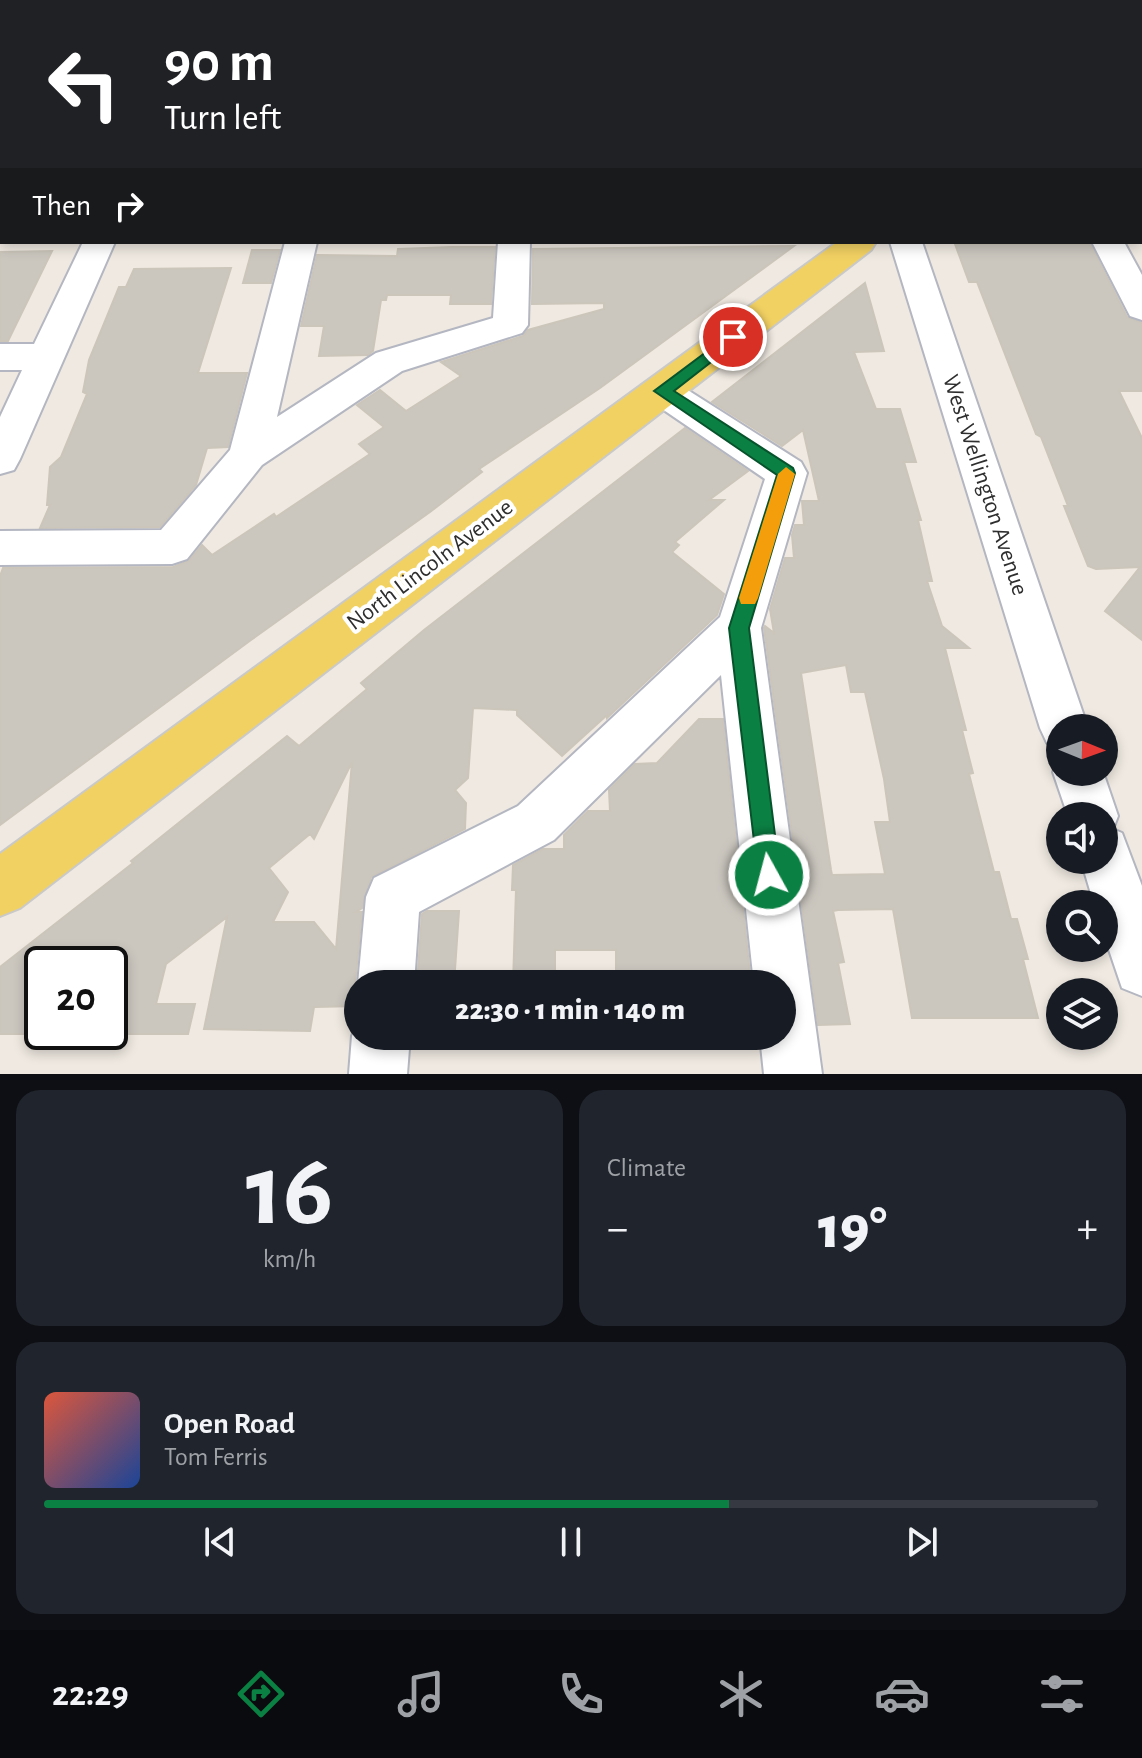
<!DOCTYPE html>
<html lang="en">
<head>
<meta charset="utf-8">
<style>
	body { margin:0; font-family:"Alegreya Sans",sans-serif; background:#20242c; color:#f1f3f6; height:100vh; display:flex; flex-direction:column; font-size:30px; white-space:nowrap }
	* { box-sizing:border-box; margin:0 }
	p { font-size:26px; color:#9ea1a6 }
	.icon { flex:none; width:44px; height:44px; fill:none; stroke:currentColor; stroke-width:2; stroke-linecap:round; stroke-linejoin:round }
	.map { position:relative; height:1074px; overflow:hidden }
	.panel { display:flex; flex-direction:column; gap:16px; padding:16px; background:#0d0f14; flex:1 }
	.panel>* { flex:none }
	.banner { position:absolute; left:0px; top:0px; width:1142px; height:244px; box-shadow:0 4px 12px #0003; background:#202124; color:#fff; overflow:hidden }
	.needle { width:52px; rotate:91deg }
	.controls { position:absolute; left:1046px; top:714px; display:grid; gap:16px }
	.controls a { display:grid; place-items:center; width:72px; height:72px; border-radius:50%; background:#171b24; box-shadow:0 4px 12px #0003; font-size:40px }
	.speed { position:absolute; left:24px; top:946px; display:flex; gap:16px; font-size:40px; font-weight:700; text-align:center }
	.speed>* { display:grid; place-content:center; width:104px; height:104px; border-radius:50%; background:#171b24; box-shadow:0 4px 12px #0003; line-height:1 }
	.speed .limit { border:4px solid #111; border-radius:12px; background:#fff; color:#111 }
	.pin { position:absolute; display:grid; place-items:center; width:68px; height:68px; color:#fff; margin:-34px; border:4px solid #fff; border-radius:50%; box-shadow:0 2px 8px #0007 }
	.me { position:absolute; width:88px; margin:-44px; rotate:353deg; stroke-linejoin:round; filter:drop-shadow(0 0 6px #0008) }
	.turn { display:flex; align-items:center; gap:28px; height:168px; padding:0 32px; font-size:36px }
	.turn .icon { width:104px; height:104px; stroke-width:2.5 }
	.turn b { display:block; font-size:56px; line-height:68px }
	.then { display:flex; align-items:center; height:76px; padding:0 32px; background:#0003; gap:16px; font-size:30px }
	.big { font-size:60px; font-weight:800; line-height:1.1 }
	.panel .card { flex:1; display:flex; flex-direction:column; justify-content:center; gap:12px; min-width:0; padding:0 28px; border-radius:24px; background:#20242c }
	.panel .dial { align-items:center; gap:0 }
	.dial b { font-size:104px; line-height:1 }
	.song { display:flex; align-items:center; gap:24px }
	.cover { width:96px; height:96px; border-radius:12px; background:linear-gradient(135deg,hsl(10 70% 55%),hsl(220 70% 35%)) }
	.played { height:8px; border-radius:4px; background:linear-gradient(90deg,#0b8043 65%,#363941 65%) }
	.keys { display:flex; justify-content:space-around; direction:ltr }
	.heat { display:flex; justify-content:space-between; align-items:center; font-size:44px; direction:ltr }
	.panel .tiles { flex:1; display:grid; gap:16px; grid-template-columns:1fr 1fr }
	.card:last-child { grid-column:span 2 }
	.trip { position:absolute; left:344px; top:970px; width:452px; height:80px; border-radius:40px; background:#171b24; box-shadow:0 4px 12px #0003; font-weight:800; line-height:80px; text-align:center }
	.tab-bar { display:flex; height:128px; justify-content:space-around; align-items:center; background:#090b0e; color:#9ea1a6 }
	.tab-bar .icon { width:56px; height:56px }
	.tab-bar .on { color:#0b8043 }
	.tab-bar b { font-size:36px; color:#f1f3f6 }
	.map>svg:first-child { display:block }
</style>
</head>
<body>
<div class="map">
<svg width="1142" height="1074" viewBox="0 0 1142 1074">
	<rect width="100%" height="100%" fill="#efe9e1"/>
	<!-- building -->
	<path fill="#cbc7bf" stroke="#cbc5ba" stroke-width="2" fill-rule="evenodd" d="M955,244H1090L1127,317L1142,323V391H1119L1142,438V640L1105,611L1140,567L1096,569L1088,566L1064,506H1068L1041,437L1036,434L977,282H969Z
		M794,246L600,388L479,469L482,472L430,512L251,640L0,825V576L3,568L173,567L189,561L202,545L212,555L274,514L276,517L370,454L359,444L384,427L357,405L380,390L406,411L461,376L441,362L523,336L528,330L604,309V303L532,304L533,249Z
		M451,247H495L491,304H450L451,295H387L386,300H381L373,351L368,355L319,356L324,326H301L317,255L397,256L398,249Z
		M252,250H280L271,283H243Z
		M52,251L8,341H0V252Z
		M231,268L198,373H247L228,447L207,448L196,485L160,527L40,528L50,505H47L50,467L61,457L87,394L83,392L89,360L119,287H126L134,269Z
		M865,283L884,351L854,352L876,409H900L916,462H904L921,520H918L932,581H927L942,626L969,648H945L966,730H962L973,773L969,774L994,872H999L1011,919H1017L1028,959H1023L1038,1018H912L893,909L838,910L833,911L844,962L838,963L850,1024L818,1025L764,628L765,626L774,633L770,609L785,558H794L792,535L795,525H804L802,501H819L803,430L782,446L712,402ZM846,665L851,692H865L884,779L890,822H875L885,874L832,875L831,870L801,673Z
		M685,428L748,471L709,500H724L675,542L679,545L672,552L724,594L717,615L607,718V715L562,756L517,715V710L473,708L468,778L455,790L466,803L465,829L371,877L362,908L356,912H362L355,984L358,987V1006L314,1007L310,1031L204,1029L227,917L166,964L156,1004H195L188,1034H110V964H42V1034H0V967L133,863L131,861L287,736L299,746L367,689L361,683L424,630ZM352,762L343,867L336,949L314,922H273L288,892L269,868L310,834L314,839Z
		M699,719H723L751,984H616V950H555V984H513L516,890H512L513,865L543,849H564V835L588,811H610L609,790L635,764L657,763Z
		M427,911H459L454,984H417L422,914Z"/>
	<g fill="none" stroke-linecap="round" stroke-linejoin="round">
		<defs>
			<path id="minor" d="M39,0H65L38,2Z
				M194,0H220L193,2Z
				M349,0H375L348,2Z
				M503,0H529V2H503Z
				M813,0H839L840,2H814Z
				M941,0H968L939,2Z
				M0,103H2V121H0Z
				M1140,205H1142V225H1140Z
				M0,212H2V232H0Z
				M83,242H115L20,459L14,470L0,474V417L22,370H0V344H34Z
				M285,242H317L277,417L376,353L493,318L498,242H530L528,325L522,333L402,371L262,465L187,559L172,564L0,565V531L161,530L230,450Z
				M890,242H922L1088,728H1060V748L1047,743L1040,728Z
				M1092,242H1124L1142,275V320L1130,316Z
				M662,378L675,382L801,462L807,473L761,628L822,1074H764L760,1036H782V984H754L721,675L554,840L419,912L414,984H358L366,897L374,878L518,806L720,617L765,479L649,400L643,391L649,382Z
				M1060,757V772H1103L1118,816L1113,829L1122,833L1142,886V996L1122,988L1104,935V904H1094L1081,860H1104V816H1068L1053,772Z
				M358,1022V1036H410L407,1074H349L352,1036Z"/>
			<path id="major" d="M1140,22H1142L1140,39Z
				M837,242H876L871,250L20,908L0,916V854Z"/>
		</defs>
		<!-- minor casing -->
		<use href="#minor" stroke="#b4b7c1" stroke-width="4"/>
		<!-- major casing -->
		<use href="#major" stroke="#c9c9c9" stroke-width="4"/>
		<!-- minor -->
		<use href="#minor" fill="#fff" fill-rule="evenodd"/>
		<!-- major -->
		<use href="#major" fill="#f2d163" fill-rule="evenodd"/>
	</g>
	<!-- route -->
	<path fill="#0b8043" stroke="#07532c" stroke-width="2" d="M733,332L741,337L738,341L674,391L793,468L795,473L749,628L780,875L777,883L769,886L761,883L758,875L729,628L777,475L654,391Z"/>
	<!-- slow -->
	<path fill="#f59e0b" d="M786,467L795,474L758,598L755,604H741L739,598L778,474Z"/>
	<g text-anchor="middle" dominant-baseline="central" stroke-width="8" stroke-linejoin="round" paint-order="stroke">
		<!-- street labels -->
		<g font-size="24" fill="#2e2e2e" stroke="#fff">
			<text transform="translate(985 485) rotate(72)">West Wellington Avenue</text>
			<text transform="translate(430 565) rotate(-37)">North Lincoln Avenue</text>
		</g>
	</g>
</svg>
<div class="controls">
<a><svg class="needle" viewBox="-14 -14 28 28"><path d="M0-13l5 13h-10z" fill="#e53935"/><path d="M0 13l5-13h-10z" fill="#9ea1a6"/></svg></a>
<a><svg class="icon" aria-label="sound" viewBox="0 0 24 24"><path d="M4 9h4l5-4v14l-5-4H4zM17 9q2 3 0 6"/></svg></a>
<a><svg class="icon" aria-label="search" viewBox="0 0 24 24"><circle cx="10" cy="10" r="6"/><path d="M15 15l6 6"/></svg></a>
<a><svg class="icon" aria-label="layers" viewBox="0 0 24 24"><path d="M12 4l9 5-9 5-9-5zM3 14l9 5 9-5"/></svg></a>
</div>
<div class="speed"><div class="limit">20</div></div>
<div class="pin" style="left:733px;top:337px;background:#d93025"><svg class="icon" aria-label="arrive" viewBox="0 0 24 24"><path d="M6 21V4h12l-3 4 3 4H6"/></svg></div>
<svg class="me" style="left:769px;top:875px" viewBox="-20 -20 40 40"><circle r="17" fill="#0b8043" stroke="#fff" stroke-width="3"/><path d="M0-11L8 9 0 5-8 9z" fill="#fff"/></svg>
<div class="trip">22:30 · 1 min · 140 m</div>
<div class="banner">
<div class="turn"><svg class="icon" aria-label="left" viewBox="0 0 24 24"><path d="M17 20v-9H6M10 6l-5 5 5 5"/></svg><div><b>90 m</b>Turn left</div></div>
<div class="then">Then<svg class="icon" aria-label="right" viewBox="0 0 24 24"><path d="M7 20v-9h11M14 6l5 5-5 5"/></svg></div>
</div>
</div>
<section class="panel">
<div class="tiles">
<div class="card dial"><b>16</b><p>km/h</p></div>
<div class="card"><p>Climate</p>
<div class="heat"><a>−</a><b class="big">19°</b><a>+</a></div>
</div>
<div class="card">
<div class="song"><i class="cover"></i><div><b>Open Road</b><p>Tom Ferris</p></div></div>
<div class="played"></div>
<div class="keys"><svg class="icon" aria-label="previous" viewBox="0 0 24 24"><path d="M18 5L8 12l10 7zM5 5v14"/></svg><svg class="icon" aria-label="pause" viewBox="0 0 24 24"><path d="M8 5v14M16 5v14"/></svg><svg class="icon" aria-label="next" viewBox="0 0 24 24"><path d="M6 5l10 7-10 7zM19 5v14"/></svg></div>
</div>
</div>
</section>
<nav class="tab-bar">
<b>22:29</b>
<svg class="icon on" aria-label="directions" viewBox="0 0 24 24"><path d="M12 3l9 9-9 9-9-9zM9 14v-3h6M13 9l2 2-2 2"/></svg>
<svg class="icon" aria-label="music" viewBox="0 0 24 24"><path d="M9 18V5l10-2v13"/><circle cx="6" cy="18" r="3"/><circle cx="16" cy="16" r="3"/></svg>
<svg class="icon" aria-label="phone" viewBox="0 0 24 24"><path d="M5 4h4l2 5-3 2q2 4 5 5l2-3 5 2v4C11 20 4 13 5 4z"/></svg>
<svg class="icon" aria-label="climate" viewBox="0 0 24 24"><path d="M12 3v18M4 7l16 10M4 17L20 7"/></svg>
<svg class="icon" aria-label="car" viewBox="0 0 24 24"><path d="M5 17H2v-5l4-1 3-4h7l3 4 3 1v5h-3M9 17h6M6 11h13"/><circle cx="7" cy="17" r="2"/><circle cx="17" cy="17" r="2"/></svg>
<svg class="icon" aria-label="filters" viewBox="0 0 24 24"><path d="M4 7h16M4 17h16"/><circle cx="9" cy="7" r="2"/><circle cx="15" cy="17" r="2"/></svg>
</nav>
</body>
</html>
